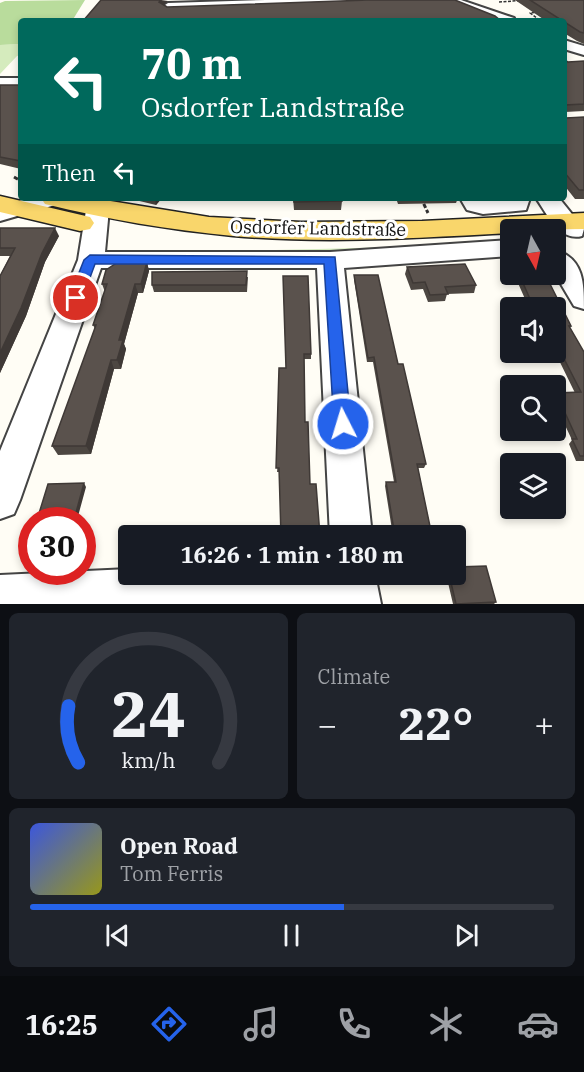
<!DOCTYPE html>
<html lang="en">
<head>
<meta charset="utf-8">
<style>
	body { margin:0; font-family:"IBM Plex Serif",serif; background:#20242c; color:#f1f3f6; height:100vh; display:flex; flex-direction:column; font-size:22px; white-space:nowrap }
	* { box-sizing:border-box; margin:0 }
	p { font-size:20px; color:#9ea1a6 }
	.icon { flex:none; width:33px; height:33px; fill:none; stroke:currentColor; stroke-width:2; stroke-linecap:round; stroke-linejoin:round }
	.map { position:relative; height:604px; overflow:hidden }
	.details { display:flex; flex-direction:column; gap:9px; padding:9px; background:#0d0f14; flex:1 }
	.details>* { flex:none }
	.top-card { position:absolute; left:18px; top:18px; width:549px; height:183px; border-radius:6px; box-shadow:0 3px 9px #0003; background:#00695c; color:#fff; overflow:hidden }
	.needle { width:39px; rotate:172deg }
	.controls { position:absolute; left:500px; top:219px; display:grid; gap:12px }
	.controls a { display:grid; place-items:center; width:66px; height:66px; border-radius:6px; background:#171b24; box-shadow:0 3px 9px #0003; font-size:30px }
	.speed { position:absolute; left:18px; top:507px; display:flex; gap:12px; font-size:30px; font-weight:700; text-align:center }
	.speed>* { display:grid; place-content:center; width:78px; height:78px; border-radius:50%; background:#171b24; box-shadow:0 3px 9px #0003; line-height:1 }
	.speed .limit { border:9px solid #d22; background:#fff; color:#111 }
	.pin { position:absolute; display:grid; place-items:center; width:51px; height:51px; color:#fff; margin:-26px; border:3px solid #fff; border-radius:50%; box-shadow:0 2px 6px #0007 }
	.me { position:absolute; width:66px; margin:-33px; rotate:355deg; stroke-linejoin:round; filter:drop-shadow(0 0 4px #0008) }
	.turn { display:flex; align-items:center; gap:21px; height:126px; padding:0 24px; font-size:27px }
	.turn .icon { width:78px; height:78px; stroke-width:2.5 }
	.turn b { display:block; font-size:42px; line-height:51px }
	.then { display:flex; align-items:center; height:57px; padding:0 24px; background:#0003; gap:12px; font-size:22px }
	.big { font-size:45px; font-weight:700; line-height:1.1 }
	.details .widget { flex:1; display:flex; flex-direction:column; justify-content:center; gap:9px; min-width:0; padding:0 21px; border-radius:9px; background:#20242c }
	.details .dial { align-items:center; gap:0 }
	.dial svg { height:156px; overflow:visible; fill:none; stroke:#363941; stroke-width:7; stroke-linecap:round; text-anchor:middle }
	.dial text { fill:#f1f3f6; stroke:none }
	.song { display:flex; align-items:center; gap:18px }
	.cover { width:72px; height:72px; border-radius:9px; background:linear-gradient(135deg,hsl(230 70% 55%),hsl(60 70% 35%)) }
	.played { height:6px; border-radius:3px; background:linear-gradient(90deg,#2563eb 60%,#363941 60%) }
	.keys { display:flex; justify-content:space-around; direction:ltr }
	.heat { display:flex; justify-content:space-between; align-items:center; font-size:33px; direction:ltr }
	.details .tiles { flex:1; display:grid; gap:9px; grid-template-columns:1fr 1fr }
	.widget:last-child { grid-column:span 2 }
	.trip { position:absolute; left:118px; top:525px; width:348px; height:60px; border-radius:6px; background:#171b24; box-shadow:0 3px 9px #0003; font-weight:700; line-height:60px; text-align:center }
	.tabs { display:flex; height:96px; justify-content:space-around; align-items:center; background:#090b0e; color:#9ea1a6 }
	.tabs .icon { width:42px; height:42px }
	.tabs .active { color:#2563eb }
	.tabs b { font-size:27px; color:#f1f3f6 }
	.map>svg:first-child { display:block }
</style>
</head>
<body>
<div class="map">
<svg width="584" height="604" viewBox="0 0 584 604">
	<rect width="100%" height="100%" fill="#fffdf5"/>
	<!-- green -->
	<path fill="#d5ebbd" d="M21,44V55L17,56L0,74V45Z
		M510,241L350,255L210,256L211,251C311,250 410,247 510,241Z"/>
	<!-- forest -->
	<path fill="#b9dc9c" d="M85,0L72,21H21V44L0,45V3L5,1Z"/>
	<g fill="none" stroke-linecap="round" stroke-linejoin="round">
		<defs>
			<path id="minor" d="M266,0H374L368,4L168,11L162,7L168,3Z
				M444,0H461L514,18L515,21H497Z
				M564,40L584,46V55L564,49Z
				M0,78H21V88H0Z
				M29,198H65L62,203L0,221V207Z
				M88,198H110L105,252H330L510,240V256L344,268L372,536H330L317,268H101L20,500L14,514L0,519V451L78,260Z
				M460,198H482L484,200L530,198L526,210L483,214L467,210Z
				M536,198H559L584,229L582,236C560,242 547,214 536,198Z
				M555,250C584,258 584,284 584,309L574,306L555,274Z
				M129,569V574H375L381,604H0V575Z"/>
			<path id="major" d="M0,196L90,217L94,223L90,229L80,231L0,212Z
				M41,198H92L209,217L301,222L422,221L584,213V229L510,230V233C418,238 325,244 233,236C170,230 106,219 45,204Z"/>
		</defs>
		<!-- minor casing -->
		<use href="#minor" stroke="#444" stroke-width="4"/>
		<!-- major casing -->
		<use href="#major" stroke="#222" stroke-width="3"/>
		<!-- path-far1 -->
		<path stroke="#333" stroke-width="1.5" stroke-dasharray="3 1.5" stroke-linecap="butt" d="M499,2L528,0
			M539,12L530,13L541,21"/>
		<!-- path -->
		<path stroke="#333" stroke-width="3" stroke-dasharray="4.5 2" stroke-linecap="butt" d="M14,177L21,181
			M421,198L428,213"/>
		<!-- minor -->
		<use href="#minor" fill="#fff" fill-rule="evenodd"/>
		<!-- major -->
		<use href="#major" fill="#f9d66b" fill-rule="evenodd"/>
	</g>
	<!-- wall -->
	<path fill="#4d4742" d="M515,0H584V44L577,41L564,33V21H546Z
		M564,60L568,62L584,61V111L565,112L566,118L584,117V199H575L564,185Z
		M0,85H21V169L0,164Z
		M127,198H162L156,205Z
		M293,198L342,201L341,210H294Z
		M396,198H458L456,203L398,204Z
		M0,228L59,236L45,262L26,316L0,373V276L10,256H0Z
		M147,262L149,271L143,293H138L124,344L126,349L121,369H114L91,454L58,455L52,446L95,329L93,325L105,292L102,284Z
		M407,267L476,285L474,293L447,294L445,301L428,302L423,289L411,290L405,274Z
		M514,274H545L571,326L570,328L584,352V461H576L569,444L572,440L555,404L556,393H575L555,352V308H529Z
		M354,275L398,364L426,464L424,468H418L432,536H393L385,486L386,482H394L373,362H367L354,280Z
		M283,276L311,354V359H304L305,422L310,484L320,536L279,472H277L286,368Z
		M248,277L247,292H154L152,285Z
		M446,574H456L496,602L494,604H453Z"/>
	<!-- shaded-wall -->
	<path fill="#3f3936" d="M161,0L168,1L160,8L159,2Z
		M155,198H162L156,205Z
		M55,228L59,236L45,262L26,316L0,373V353L42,253Z
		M147,262L149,271L143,293L141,284Z
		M135,284L138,293L124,344L126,349L121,369L117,360L119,340Z
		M111,360L114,369L91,454L86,446Z
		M84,483L86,487L77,520H74Z"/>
	<!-- building -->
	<path fill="#5a524d" stroke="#3f3936" stroke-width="1.5" d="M101,0H161L159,2L167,7L369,0H455L495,16L501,21H83Z
		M530,0H584V33L580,32Z
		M564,60L568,62L584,61V104L565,105L566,118L584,117V190H579L564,172Z
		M0,85H21V161L0,157Z
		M294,198H342V201L294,202Z
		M0,228H55L42,253L21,308L0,353V276L15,248H0Z
		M118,262H147L141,284H135L119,340H123L117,360H111L86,446H52L96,325H93L107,284H102L106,270Z
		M465,264L476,285L445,287L448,294L430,295L425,282L413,283L407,267Z
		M247,271L246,285H152V272Z
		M519,274H545L571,326H569L584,352V456H580L572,439H577L556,393L581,392L555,341V308H534Z
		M354,275H378L398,364H403L426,464H417L432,536H395L386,482H396L374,357L368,358Z
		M283,276H308L311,354H304L305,422H308L310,484H316L320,536H281L279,468H276L279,368H286Z
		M84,483L74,520H37L48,484Z
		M486,566L496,602L456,604L449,574H456V567Z"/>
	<!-- route -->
	<path fill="#2563eb" stroke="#184099" stroke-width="1.5" d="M90,255L335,257L351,424L349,429L343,431L337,429L334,424L324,264H95L81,302H71L69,298L84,260Z"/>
	<g text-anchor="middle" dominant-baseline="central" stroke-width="6" stroke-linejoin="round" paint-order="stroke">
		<!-- street labels -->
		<g font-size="18" fill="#111" stroke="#fff">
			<text transform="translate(318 228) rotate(1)">Osdorfer Landstraße</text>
		</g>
	</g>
</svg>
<div class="controls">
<a><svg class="needle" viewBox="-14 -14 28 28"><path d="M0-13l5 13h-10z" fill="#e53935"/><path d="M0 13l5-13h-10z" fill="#9ea1a6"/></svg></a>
<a><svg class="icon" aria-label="sound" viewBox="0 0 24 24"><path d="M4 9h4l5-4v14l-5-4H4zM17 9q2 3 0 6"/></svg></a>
<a><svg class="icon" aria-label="search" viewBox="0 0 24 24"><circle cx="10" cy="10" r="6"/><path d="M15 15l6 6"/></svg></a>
<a><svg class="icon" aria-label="layers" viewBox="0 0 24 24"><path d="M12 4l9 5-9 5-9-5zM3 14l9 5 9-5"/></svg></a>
</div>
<div class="speed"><div class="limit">30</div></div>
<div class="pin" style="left:76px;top:298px;background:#d93025"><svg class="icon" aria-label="arrive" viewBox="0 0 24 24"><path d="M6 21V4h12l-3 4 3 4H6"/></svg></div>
<svg class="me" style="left:343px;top:424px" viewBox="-20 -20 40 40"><circle r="17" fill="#2563eb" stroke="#fff" stroke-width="3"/><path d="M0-11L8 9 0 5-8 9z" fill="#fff"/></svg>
<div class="trip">16:26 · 1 min · 180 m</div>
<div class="top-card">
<div class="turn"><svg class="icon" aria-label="left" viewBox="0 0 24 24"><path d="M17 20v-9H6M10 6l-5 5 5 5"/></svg><div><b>70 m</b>Osdorfer Landstraße</div></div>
<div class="then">Then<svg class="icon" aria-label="left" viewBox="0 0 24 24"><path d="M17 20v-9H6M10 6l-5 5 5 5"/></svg></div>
</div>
</div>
<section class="details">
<div class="tiles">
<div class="widget dial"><svg viewBox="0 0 100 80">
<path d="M14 69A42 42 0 1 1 86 69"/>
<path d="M14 69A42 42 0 0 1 9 40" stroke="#2563eb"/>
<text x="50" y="56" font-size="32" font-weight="700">24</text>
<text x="50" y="72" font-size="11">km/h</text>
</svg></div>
<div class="widget"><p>Climate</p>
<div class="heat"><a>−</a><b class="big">22°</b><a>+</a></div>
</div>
<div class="widget">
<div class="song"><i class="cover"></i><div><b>Open Road</b><p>Tom Ferris</p></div></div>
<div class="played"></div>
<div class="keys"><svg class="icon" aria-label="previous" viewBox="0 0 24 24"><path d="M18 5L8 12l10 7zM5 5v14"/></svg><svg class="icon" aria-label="pause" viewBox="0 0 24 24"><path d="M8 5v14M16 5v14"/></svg><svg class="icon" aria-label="next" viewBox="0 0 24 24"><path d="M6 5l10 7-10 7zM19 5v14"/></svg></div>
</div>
</div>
</section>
<nav class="tabs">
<b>16:25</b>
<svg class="icon active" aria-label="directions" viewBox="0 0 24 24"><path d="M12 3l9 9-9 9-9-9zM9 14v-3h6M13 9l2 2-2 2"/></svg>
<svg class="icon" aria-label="music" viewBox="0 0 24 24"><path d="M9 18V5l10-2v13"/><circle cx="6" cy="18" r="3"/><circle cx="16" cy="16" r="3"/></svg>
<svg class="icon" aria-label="phone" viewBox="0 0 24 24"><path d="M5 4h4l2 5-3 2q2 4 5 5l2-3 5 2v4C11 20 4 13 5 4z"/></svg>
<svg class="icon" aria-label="climate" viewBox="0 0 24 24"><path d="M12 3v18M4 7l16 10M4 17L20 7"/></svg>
<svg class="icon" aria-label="car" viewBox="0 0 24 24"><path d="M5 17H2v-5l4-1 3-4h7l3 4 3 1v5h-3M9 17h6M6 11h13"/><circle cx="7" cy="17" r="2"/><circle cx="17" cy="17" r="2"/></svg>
</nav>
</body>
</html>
